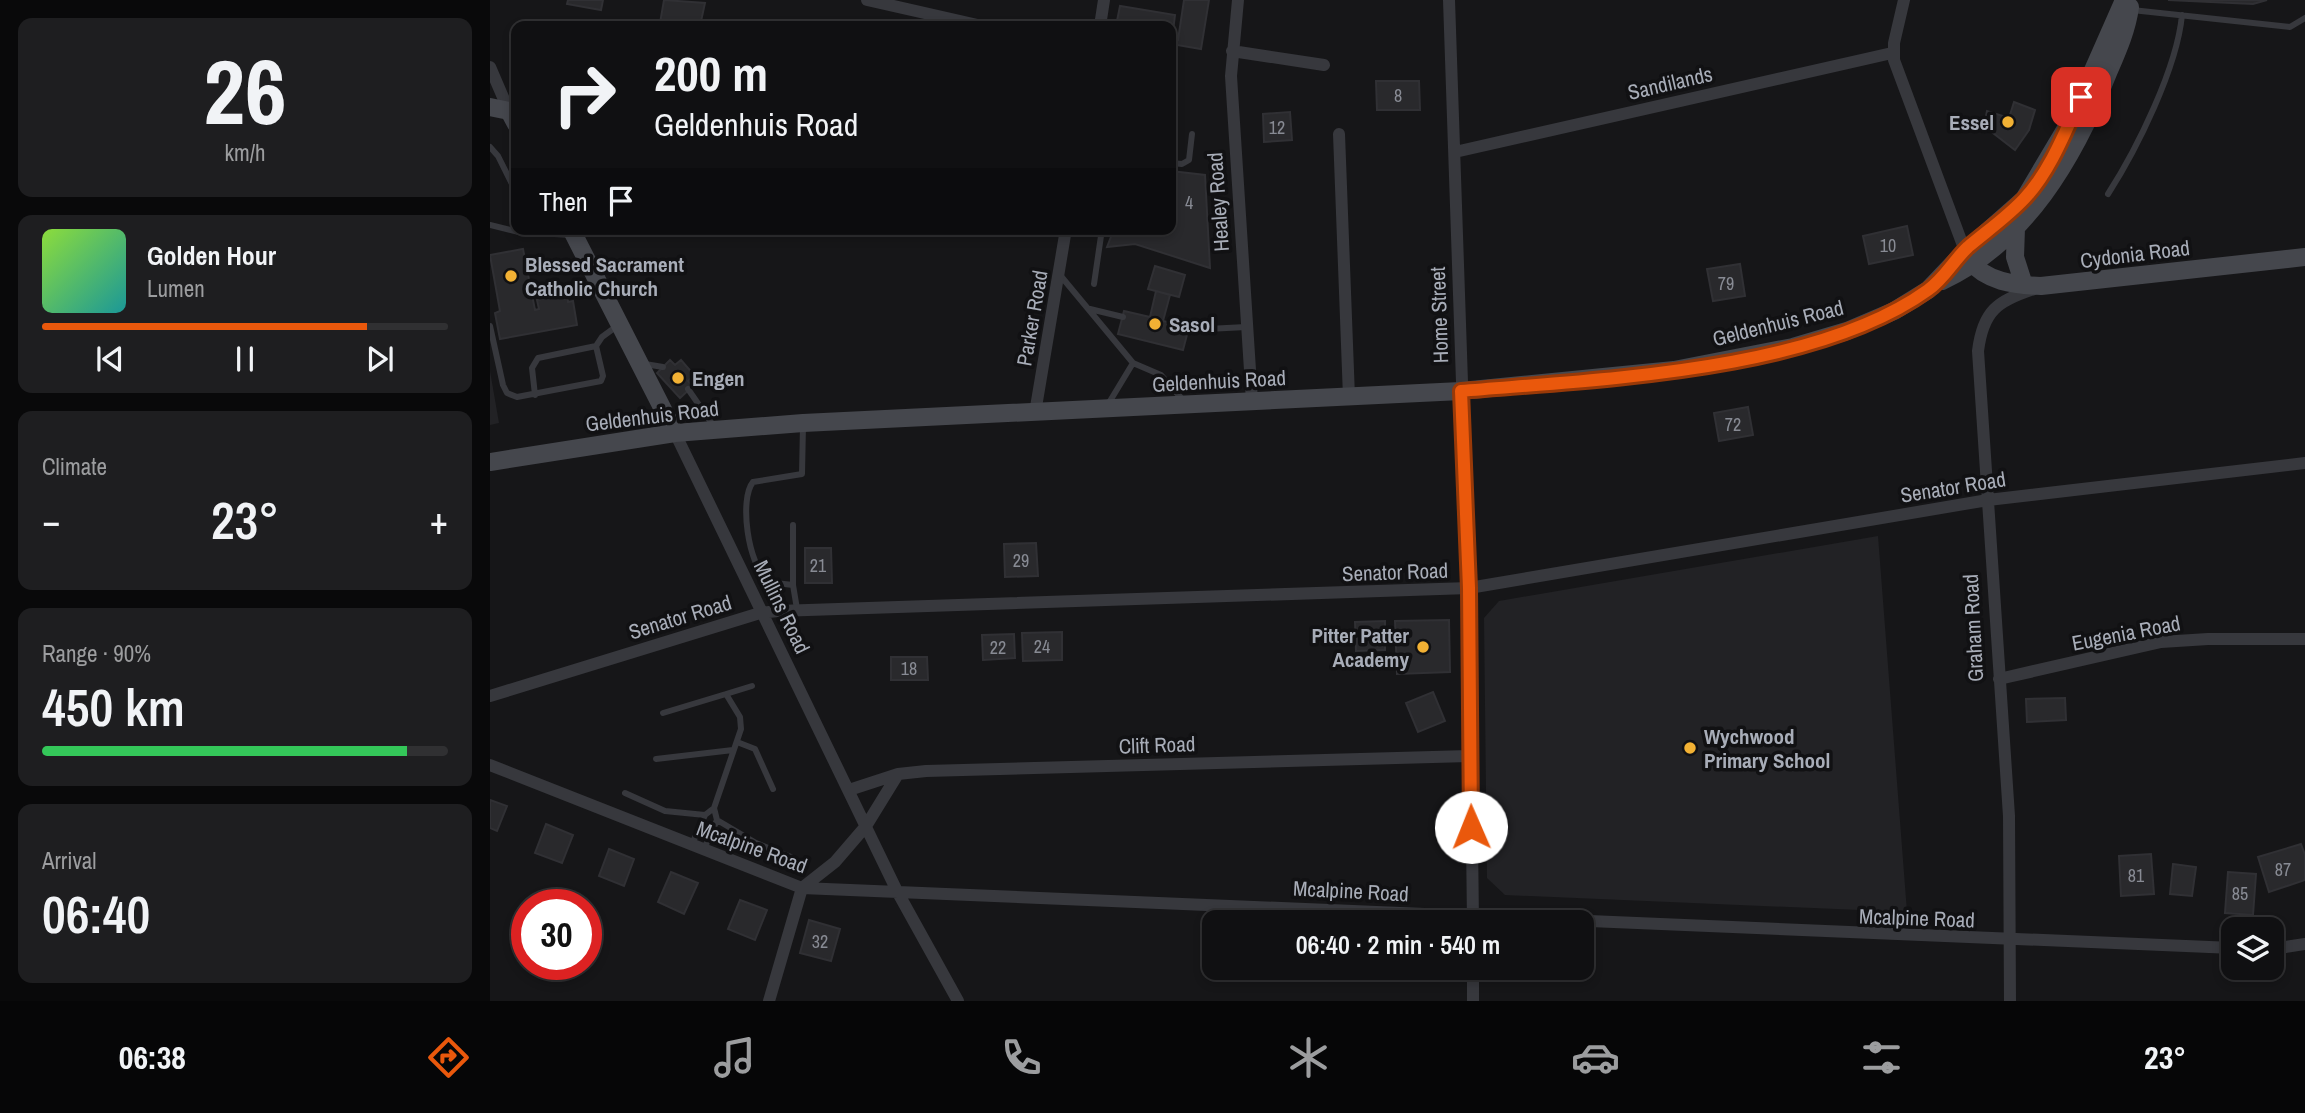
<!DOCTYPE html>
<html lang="en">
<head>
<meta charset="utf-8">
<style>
	body { margin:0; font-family:"Archivo Narrow",sans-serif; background:#1e1e20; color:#f1f3f6; height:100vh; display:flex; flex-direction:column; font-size:26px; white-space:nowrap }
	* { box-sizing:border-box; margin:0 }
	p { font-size:23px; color:#9c9d9f }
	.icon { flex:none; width:38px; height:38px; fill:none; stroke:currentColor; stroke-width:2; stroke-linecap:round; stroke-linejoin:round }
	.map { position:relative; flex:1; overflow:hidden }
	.sheet { display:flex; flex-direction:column; gap:18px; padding:18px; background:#09090a; width:490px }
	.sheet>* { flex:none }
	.guide { position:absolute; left:21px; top:21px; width:665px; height:214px; border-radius:14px; box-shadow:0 4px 10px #0003,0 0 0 2px #303032; background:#101012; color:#f1f3f6; overflow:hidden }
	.tools { position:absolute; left:1731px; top:917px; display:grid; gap:14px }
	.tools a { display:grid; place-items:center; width:63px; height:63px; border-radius:14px; background:#101012; box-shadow:0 4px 10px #0003,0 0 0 2px #303032; font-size:35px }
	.speed { position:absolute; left:21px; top:889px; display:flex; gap:14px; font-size:35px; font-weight:700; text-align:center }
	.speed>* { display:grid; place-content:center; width:91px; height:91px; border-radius:50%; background:#101012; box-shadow:0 4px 10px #0003,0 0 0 2px #303032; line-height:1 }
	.speed .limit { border:10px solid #d22; background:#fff; color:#111 }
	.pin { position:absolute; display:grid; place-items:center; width:60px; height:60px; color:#fff; margin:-30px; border-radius:14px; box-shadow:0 4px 10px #0006 }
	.me { position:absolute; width:77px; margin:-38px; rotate:359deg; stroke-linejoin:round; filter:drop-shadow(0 0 5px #0008) }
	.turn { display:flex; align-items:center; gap:24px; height:147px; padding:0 28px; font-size:32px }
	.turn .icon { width:91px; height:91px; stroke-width:2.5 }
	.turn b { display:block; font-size:49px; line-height:60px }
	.then { display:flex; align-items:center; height:66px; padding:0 28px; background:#0003; gap:14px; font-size:26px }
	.big { font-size:52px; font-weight:600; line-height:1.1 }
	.sheet .card { flex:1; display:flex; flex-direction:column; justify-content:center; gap:10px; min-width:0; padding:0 24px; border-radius:14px; background:#1e1e20 }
	.sheet .dial { align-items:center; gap:0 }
	.dial b { font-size:91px; line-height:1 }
	.song { display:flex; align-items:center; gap:21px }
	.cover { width:84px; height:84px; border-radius:10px; background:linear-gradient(135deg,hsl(90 70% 55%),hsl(180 70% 35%)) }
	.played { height:7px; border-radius:4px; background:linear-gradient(90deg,#ea580c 80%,#303032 80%) }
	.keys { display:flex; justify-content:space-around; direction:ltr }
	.heat { display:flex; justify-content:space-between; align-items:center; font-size:38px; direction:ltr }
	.charge { height:10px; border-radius:5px; background:linear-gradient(90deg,#34c759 90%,#303032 0) }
	.trip { position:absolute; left:712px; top:910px; width:392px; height:70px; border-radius:14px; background:#101012; box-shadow:0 4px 10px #0003,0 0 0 2px #303032; font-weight:600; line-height:70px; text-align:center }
	.tabs { display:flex; height:112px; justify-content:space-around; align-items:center; background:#060607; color:#9c9d9f }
	.tabs .icon { width:49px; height:49px }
	.tabs .current { color:#ea580c }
	.tabs b { font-size:32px; color:#f1f3f6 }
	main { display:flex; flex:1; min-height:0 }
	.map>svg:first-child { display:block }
</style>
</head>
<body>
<main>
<section class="sheet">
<div class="card dial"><b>26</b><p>km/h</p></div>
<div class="card">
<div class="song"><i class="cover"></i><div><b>Golden Hour</b><p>Lumen</p></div></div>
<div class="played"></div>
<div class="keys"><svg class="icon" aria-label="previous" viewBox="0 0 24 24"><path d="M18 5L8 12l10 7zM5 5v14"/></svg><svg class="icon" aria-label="pause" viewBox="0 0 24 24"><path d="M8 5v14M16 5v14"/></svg><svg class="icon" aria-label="next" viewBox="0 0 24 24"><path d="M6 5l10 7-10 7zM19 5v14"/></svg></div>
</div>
<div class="card"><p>Climate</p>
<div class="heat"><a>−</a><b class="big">23°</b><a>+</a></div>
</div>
<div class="card"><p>Range · 90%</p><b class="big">450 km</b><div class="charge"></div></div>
<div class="card"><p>Arrival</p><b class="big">06:40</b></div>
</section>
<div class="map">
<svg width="1815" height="1001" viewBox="0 0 1815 1001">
	<rect width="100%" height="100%" fill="#161618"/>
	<!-- built -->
	<path fill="#222225" d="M0,371L9,423L0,425Z
		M1388,536L1417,912L1015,895L997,878L994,618L1009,601Z"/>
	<!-- building -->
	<path fill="#29292c" stroke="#303034" stroke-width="2" d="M78,0H113L111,10L77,4Z
		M174,0L215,3L210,26L170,23Z
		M694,0H719L711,49L681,44V26H626L630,6L685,15L682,39L688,40Z
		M1678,0H1777L1763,4Z
		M886,81H929L930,110H887Z
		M1524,102L1545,110L1539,130L1525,150L1494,126L1497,111L1519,118Z
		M800,112L802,140L774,142L773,114Z
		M681,171L715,175L720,268L645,244L617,247L624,229H681Z
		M1417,226L1423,255L1379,264L1373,236Z
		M33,249L45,310L49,309L47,300L77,294L78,302L83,301L87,325L10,339L5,313L10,311L0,255Z
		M1250,264L1255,296L1223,301L1217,269Z
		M665,266L695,275L689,297L658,289Z
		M666,291L680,295L673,321L699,327L693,350L628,334L634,311L660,317Z
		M180,360L185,365L191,360L204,375L198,381L203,386L190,398L167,373Z
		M1258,407L1263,435L1229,441L1224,413Z
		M546,543L548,576L515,577L514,544Z
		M315,548H341L342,583H315Z
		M959,620L960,672L907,674L905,621Z
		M895,621V650L866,651L865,622Z
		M572,632V660L533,661L532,633Z
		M524,634L525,658L493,660L492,635Z
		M401,657H437L438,680H401Z
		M943,692L955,721L928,732L916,703Z
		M1575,698L1576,720L1537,722L1536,699Z
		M0,800L17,806L7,831L0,828Z
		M56,824L83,835L72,863L45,853Z
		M1811,844L1815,855V880L1779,892L1768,857Z
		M119,849L144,859L134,886L109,876Z
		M1661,854L1664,894L1631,896L1629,856Z
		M1683,864L1706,867L1702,896L1680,894Z
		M181,872L208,883L194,914L168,902Z
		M1738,872L1766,874L1763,915L1735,913Z
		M250,900L277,910L265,940L238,929Z
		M319,920L350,929L341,961L310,953Z"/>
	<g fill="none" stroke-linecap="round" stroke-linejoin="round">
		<!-- lane -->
		<path stroke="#37383d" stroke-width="6" d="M1642,10L1800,27L1815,18
			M0,147L8,156L26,192
			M681,163L692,164L699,160L702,134
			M1618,194C1647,149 1687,68 1692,15
			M0,225L29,232L82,235
			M587,229L611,234
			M570,275L643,363L671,375L693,400
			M604,284L612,229
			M600,309L633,317
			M0,326L13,385L17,393L27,397L111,381L113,376L106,346L112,337L127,326
			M698,330L756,327
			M155,364L173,367
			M198,389L225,428
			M45,395L42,368L48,358L106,346
			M617,406L643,363
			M303,525V585C294,584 285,584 277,579C258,565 249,499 263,482L312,474L313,425
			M303,585L307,609
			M236,694L262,686
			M173,713L236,694L250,717L251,729L224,808
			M247,742L265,749L283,789
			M166,759L243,750
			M135,793L175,811L215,815
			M227,820L266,843L301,857
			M202,844L215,815L224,808L227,820L214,849"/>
		<!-- street -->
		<path stroke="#37383d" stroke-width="12" d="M377,0L492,26
			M748,0L741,76L762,401
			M959,0L979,588L983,922
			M1414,0L1404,43V60L1475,251
			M610,26L614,0
			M742,51L834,65
			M0,67L19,111L22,112
			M849,134L859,397
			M965,152L1402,53
			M545,413L576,229
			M185,433L407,891L468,1001
			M1509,679L1671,642L1718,639H1815
			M0,696L270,613L288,611L979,588L1498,500L1815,463
			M0,765L312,888L1743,948
			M359,790L408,774L436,771L979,756
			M1782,949L1815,944
			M983,968V1001
			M279,1001L312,888L345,862L376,826L408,774
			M1520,1001L1519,816L1488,351C1493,311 1507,301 1544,289"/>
		<!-- secondary -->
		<path stroke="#45474d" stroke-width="18" d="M0,107L19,111L26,124
			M1526,228L1525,257L1534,285
			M81,229L185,433
			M1478,259C1496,282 1524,285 1551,286L1815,257
			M1452,281C1536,242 1585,157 1618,73C1627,52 1637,30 1640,7
			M0,462L185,433L313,423L971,391L1184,370L1303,347L1357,331L1404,311L1438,290L1475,251L1534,199L1582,118L1634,0"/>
	</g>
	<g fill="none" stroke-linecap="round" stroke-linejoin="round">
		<defs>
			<path id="route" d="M981,827L979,588L971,391C1109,379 1324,372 1438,290C1454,279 1464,260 1478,247C1497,231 1517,217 1534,199C1560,172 1576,130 1591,97"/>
		</defs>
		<!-- route casing -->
		<use href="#route" stroke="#983908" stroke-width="18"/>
		<!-- route -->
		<use href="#route" stroke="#ea580c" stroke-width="12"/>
	</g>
	<!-- markers -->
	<g fill="#f2b134" stroke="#111113" stroke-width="2.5">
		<circle cx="1518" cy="122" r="7"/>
		<circle cx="21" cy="276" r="7"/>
		<circle cx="665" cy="324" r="7"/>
		<circle cx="188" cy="378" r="7"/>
		<circle cx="933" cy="647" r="7"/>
		<circle cx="1200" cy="748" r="7"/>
	</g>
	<g text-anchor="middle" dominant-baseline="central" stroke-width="7" stroke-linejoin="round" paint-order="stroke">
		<!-- number labels -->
		<g font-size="18" fill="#888b94">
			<text x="908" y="95">8</text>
			<text x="787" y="127">12</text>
			<text x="699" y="202">4</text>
			<text x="1398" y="245">10</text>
			<text x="1236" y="283">79</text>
			<text x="1243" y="424">72</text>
			<text x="531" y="560">29</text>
			<text x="328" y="565">21</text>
			<text x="552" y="646">24</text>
			<text x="508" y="647">22</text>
			<text x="419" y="668">18</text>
			<text x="1793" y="869">87</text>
			<text x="1646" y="875">81</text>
			<text x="1750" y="893">85</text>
			<text x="330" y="941">32</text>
		</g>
		<!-- street labels -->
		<g font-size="21" fill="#a8adb8" stroke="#111113">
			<text transform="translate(1180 83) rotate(-13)">Sandilands</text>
			<text transform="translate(728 202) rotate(-94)">Healey Road</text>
			<text transform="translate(1645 254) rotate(-7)">Cydonia Road</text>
			<text transform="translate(949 315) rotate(-92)">Home Street</text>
			<text transform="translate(542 318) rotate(-80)">Parker Road</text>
			<text transform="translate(1288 323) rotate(-14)">Geldenhuis Road</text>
			<text transform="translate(729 381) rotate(-3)">Geldenhuis Road</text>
			<text transform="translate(162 416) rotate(-7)">Geldenhuis Road</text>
			<text transform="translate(1463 487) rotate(-9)">Senator Road</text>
			<text transform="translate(905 572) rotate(-2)">Senator Road</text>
			<text transform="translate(292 607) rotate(64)">Mullins Road</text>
			<text transform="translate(190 617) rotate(-17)">Senator Road</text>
			<text transform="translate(1483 628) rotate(-93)">Graham Road</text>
			<text transform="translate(1636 633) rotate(-11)">Eugenia Road</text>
			<text transform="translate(667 745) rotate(-2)">Clift Road</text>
			<text transform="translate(262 847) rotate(20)">Mcalpine Road</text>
			<text transform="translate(861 891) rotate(3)">Mcalpine Road</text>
			<text transform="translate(1427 918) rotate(2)">Mcalpine Road</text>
		</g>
		<!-- poi labels -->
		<g font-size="21" font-weight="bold" fill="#a8adb8" stroke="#111113" text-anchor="start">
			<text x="1504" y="122" text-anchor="end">Essel</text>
			<text x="35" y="264">Blessed Sacrament<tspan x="35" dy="24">Catholic Church</tspan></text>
			<text x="679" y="324">Sasol</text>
			<text x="202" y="378">Engen</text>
			<text x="919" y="635" text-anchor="end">Pitter Patter<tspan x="919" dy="24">Academy</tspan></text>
			<text x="1214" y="736">Wychwood<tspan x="1214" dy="24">Primary School</tspan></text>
		</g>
	</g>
</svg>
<div class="tools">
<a><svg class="icon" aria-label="layers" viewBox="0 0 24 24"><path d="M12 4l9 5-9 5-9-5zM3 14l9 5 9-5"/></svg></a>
</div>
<div class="speed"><div class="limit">30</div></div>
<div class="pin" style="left:1591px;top:97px;background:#d93025"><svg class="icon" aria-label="arrive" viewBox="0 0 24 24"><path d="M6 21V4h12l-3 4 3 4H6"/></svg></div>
<svg class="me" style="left:981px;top:827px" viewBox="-20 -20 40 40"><circle r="19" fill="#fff"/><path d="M0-13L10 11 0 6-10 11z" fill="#ea580c"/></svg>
<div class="trip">06:40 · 2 min · 540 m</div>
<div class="guide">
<div class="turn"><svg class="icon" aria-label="right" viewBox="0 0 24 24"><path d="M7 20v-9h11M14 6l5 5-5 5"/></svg><div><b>200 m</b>Geldenhuis Road</div></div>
<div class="then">Then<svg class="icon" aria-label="arrive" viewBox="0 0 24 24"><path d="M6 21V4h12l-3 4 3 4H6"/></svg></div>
</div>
</div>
</main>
<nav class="tabs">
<b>06:38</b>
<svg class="icon current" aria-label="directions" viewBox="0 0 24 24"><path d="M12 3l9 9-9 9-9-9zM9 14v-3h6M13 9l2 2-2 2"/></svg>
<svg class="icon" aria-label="music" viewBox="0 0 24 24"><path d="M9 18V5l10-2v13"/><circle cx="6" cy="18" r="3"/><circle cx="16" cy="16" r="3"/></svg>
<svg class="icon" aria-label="phone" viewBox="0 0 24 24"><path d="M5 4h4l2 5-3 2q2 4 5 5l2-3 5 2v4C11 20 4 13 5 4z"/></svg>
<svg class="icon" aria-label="climate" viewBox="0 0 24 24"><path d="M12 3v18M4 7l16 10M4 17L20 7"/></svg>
<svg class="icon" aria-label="car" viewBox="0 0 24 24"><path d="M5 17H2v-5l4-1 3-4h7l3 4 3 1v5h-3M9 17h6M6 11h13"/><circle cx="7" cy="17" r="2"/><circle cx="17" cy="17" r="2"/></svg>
<svg class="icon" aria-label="filters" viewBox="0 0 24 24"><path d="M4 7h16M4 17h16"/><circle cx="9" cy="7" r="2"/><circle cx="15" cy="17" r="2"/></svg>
<b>23°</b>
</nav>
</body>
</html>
